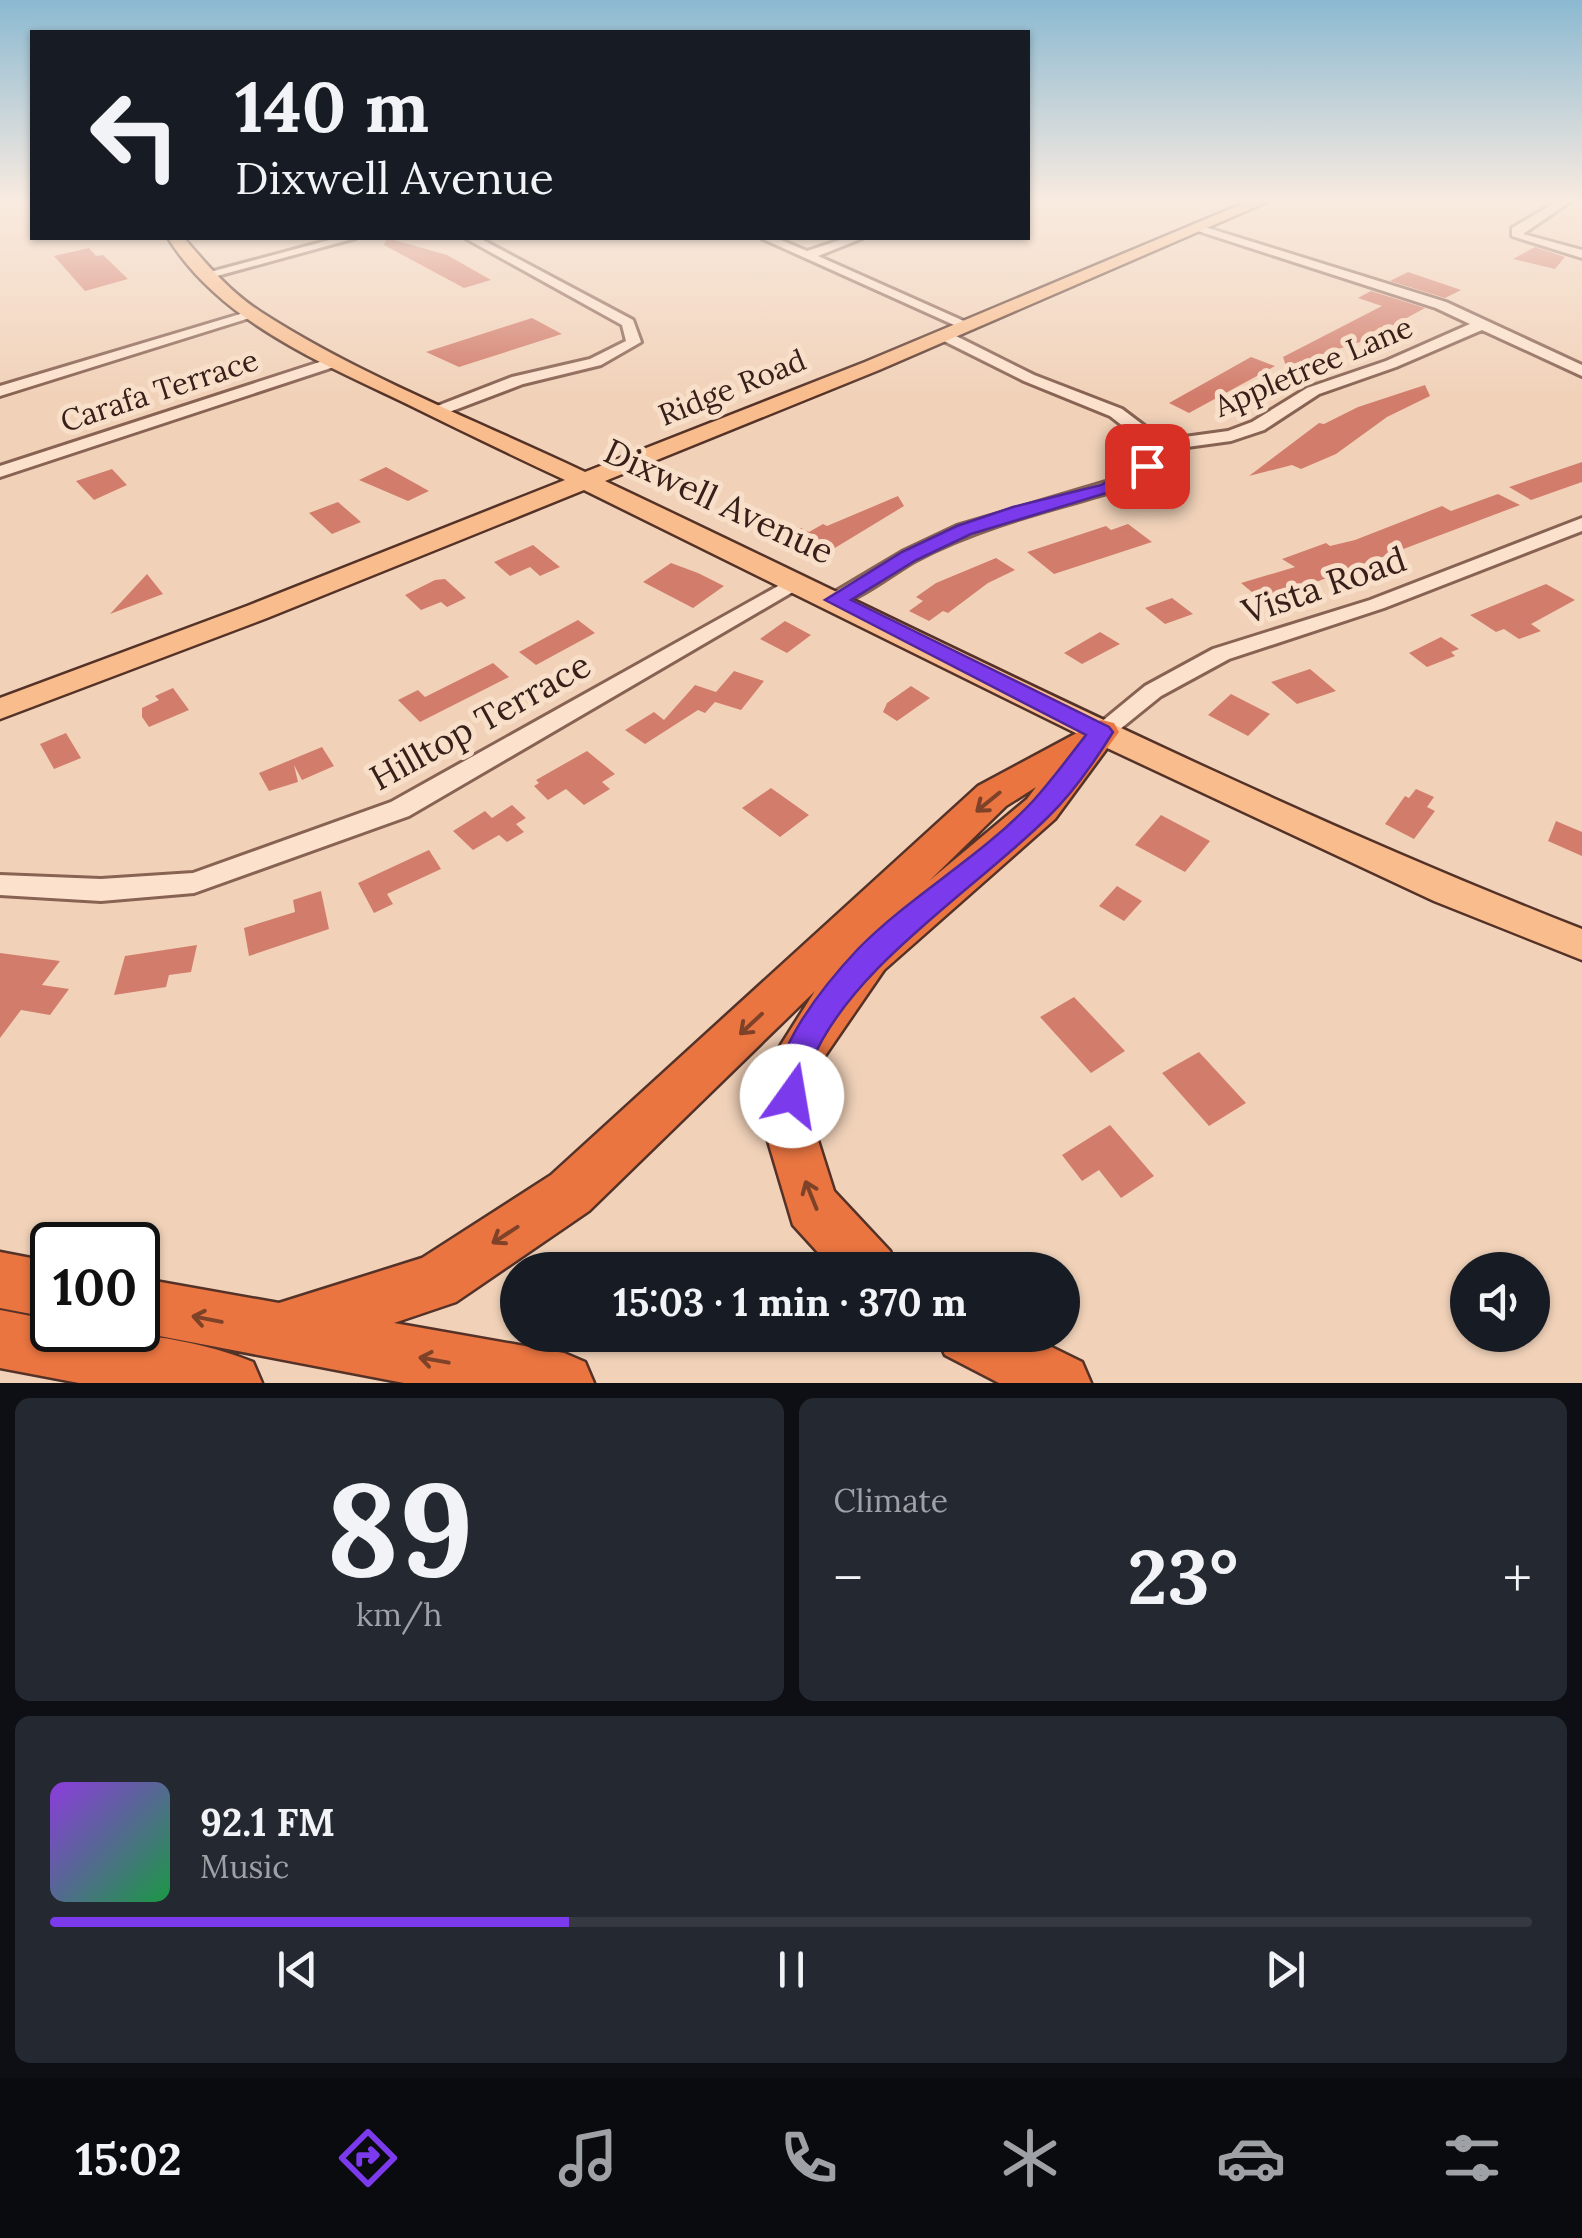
<!DOCTYPE html>
<html lang="en">
<head>
<meta charset="utf-8">
<style>
	body { margin:0; font-family:Lora,serif; background:#242831; color:#f1f3f6; height:100vh; display:flex; flex-direction:column; font-size:38px; white-space:nowrap }
	* { box-sizing:border-box; margin:0 }
	p { font-size:32px; color:#9ea1a6 }
	.icon { flex:none; width:55px; height:55px; fill:none; stroke:currentColor; stroke-width:2; stroke-linecap:round; stroke-linejoin:round }
	.map { position:relative; height:1383px; overflow:hidden }
	.sheet { display:flex; flex-direction:column; gap:15px; padding:15px; background:#0d0f14; flex:1 }
	.sheet>* { flex:none }
	.top-card { position:absolute; left:30px; top:30px; width:1000px; height:210px; border-radius:0px; box-shadow:0 2px 8px #0004; background:#171b24; color:#f1f3f6; overflow:hidden }
	.buttons { position:absolute; left:1450px; top:1252px; display:grid; gap:20px }
	.buttons a { display:grid; place-items:center; width:100px; height:100px; border-radius:50%; background:#171b24; box-shadow:0 2px 8px #0004; font-size:50px }
	.speed { position:absolute; left:30px; top:1222px; display:flex; gap:20px; font-size:50px; font-weight:700; text-align:center }
	.speed>* { display:grid; place-content:center; width:130px; height:130px; border-radius:50%; background:#171b24; box-shadow:0 2px 8px #0004; line-height:1 }
	.speed .limit { border:5px solid #111; border-radius:15px; background:#fff; color:#111 }
	.pin { position:absolute; display:grid; place-items:center; width:85px; height:85px; color:#fff; margin:-42px; border-radius:20px; box-shadow:0 5px 15px #0006 }
	.me { position:absolute; width:110px; margin:-55px; rotate:13deg; stroke-linejoin:round; filter:drop-shadow(0 0 8px #0008) }
	.turn { display:flex; align-items:center; gap:35px; height:210px; padding:0 40px; font-size:45px }
	.turn .icon { width:130px; height:130px; stroke-width:2.5 }
	.turn b { display:block; font-size:70px; line-height:85px }
	.big { font-size:75px; font-weight:700; line-height:1.1 }
	.sheet .tile { flex:1; display:flex; flex-direction:column; justify-content:center; gap:15px; min-width:0; padding:0 35px; border-radius:15px; background:#242831 }
	.sheet .dial { align-items:center; gap:0 }
	.dial b { font-size:130px; line-height:1 }
	.song { display:flex; align-items:center; gap:30px }
	.cover { width:120px; height:120px; border-radius:15px; background:linear-gradient(135deg,hsl(270 70% 55%),hsl(140 70% 35%)) }
	.played { height:10px; border-radius:5px; background:linear-gradient(90deg,#7c3aed 35%,#363941 35%) }
	.keys { display:flex; justify-content:space-around; direction:ltr }
	.heat { display:flex; justify-content:space-between; align-items:center; font-size:55px; direction:ltr }
	.sheet .tiles { flex:1; display:grid; gap:15px; grid-template-columns:1fr 1fr }
	.tile:last-child { grid-column:span 2 }
	.trip { position:absolute; left:500px; top:1252px; width:580px; height:100px; border-radius:50px; background:#171b24; box-shadow:0 2px 8px #0004; font-weight:700; line-height:100px; text-align:center }
	.dock { display:flex; height:160px; justify-content:space-around; align-items:center; background:#090b0e; color:#9ea1a6 }
	.dock .icon { width:70px; height:70px }
	.dock .current { color:#7c3aed }
	.dock b { font-size:45px; color:#f1f3f6 }
	.map>svg:first-child { display:block }
</style>
</head>
<body>
<div class="map">
<svg width="1582" height="1383" viewBox="0 0 1582 1383">
	<rect width="100%" height="100%" fill="#f1d2b9"/>
	<!-- building -->
	<path fill="#d27d6c" d="M387,238L447,255L491,280L464,288L384,245Z
		M1535,247L1565,257L1555,269L1513,259Z
		M89,248L96,256L103,255L128,279L85,291L54,256Z
		M1408,272L1461,290L1445,298L1390,281Z
		M1371,291L1425,308L1366,340L1286,366L1283,357L1382,306L1358,298Z
		M532,318L562,334L459,367L426,352Z
		M1251,357L1275,366L1189,413L1169,403Z
		M1425,385L1430,396L1387,417L1336,454L1301,469L1292,465L1249,476L1319,423L1324,424L1358,407Z
		M1582,462V482L1531,500L1509,487Z
		M386,467L429,491L408,501L359,480Z
		M112,469L127,485L94,500L76,481Z
		M1498,494L1520,505L1316,582L1259,598L1241,583L1295,567L1282,559L1326,543L1330,546L1355,540L1442,506L1451,511Z
		M898,496L904,506L825,554L819,552L811,556L781,540L801,528L809,532L823,524L827,526Z
		M338,502L361,522L332,534L309,513Z
		M1128,524L1152,542L1054,574L1027,552L1106,526L1111,530Z
		M533,545L560,567L540,576L530,567L510,576L494,562Z
		M996,558L1015,570L988,583L948,613L943,611L929,621L909,611L923,601L916,597L936,583Z
		M671,563L698,573L724,586L693,608L643,582Z
		M147,574L163,594L110,614Z
		M445,579L466,598L447,607L441,602L421,610L405,595L435,580Z
		M1546,584L1575,600L1531,624L1541,631L1519,639L1504,629L1496,632L1470,615Z
		M1172,598L1193,614L1165,624L1145,608Z
		M578,620L595,633L536,665L519,652Z
		M785,621L811,635L787,653L760,639Z
		M1100,632L1120,644L1082,664L1064,653Z
		M1441,637L1459,649L1451,652L1455,656L1427,667L1409,653Z
		M493,663L509,677L420,722L398,700L418,690L425,697Z
		M1310,669L1336,691L1297,704L1271,682Z
		M734,671L764,681L741,710L715,702L705,713L698,710L645,744L625,730L654,712L664,720L695,685L716,692Z
		M911,686L930,698L897,721L883,712L887,703Z
		M173,688L189,710L149,727L142,717V708L159,700L155,696Z
		M1231,694L1270,714L1248,736L1208,715Z
		M66,733L81,758L54,769L40,744Z
		M322,747L334,766L302,780L294,765L298,782L269,791L259,773Z
		M587,751L615,774L602,782L610,789L584,805L566,789L548,800L534,786L539,783L536,780Z
		M771,788L809,815L780,837L742,808Z
		M1416,789L1434,797L1427,807L1435,811L1414,839L1385,824L1405,796L1409,798Z
		M512,805L526,818L516,824L524,832L507,842L499,835L473,850L453,831L485,811L492,818Z
		M1161,815L1210,841L1185,872L1135,845Z
		M1556,821L1582,832V856L1548,841Z
		M429,850L441,869L387,894L393,904L374,913L358,883Z
		M1117,886L1142,901L1124,921L1099,906Z
		M321,891L329,929L249,956L244,928L295,912L293,900Z
		M197,945L191,972L169,975L166,987L114,995L125,956Z
		M0,953L60,961L42,985L69,989L50,1015L21,1010L0,1038Z
		M1074,997L1125,1051L1091,1073L1040,1017Z
		M1199,1052L1246,1103L1209,1126L1162,1073Z
		M1110,1125L1154,1176L1121,1198L1099,1170L1082,1181L1062,1155Z"/>
	<g fill="none" stroke-linecap="round" stroke-linejoin="round">
		<defs>
			<path id="minor" d="M1558,201H1571L1523,234L1582,250V258L1512,236V228Z
				M1195,224L1446,302L1582,365V376L1482,330L1396,367L1319,394L1264,430L1231,441L1165,450L1153,469L1135,485C1062,507 984,524 916,560C895,571 849,609 828,604L825,600L828,596L902,552L957,526L1123,477L1140,462L1150,447L1110,416L1024,381L940,339V333H950L1034,375L1122,409L1163,440L1228,431L1252,422L1307,388L1386,361L1470,324L1436,308L1195,230Z
				M337,238H356L206,279L199,275Z
				M465,238H479L633,320L641,342L601,365L523,384L444,414H432V408L512,377L590,359L626,341L622,325Z
				M761,238H776L807,251L846,238H863L818,256L975,326L963,329Z
				M247,312L259,315L0,396V386Z
				M335,357L343,362L340,365L0,477V466Z
				M1582,518V531L1384,608L1229,659L1161,696L1109,738H1093L1089,732L1145,686L1213,649L1370,600Z
				M796,576L803,578L806,582L803,586L409,816L194,893L101,901L0,895V875L101,879L193,873L391,802Z"/>
			<path id="major" d="M1249,201H1269L879,370L605,481C929,634 1248,798 1582,929V960L1434,901L1090,740L584,490L267,618L0,719V698L247,606L565,480C511,455 458,429 405,403C319,362 220,321 168,238H184C207,265 231,293 261,312C362,377 478,421 585,472L865,362Z"/>
			<path id="highway" d="M1101,720L1114,723L1119,732L1055,819L884,970L818,1066L815,1131L834,1191L890,1251L899,1270H834L793,1225L765,1131L770,1062L815,991L589,1211L456,1302L394,1323L564,1353L585,1362L594,1383H404L128,1330H138V1278L279,1303L422,1258L551,1175L978,786ZM1036,787L1027,799L929,881L1006,806Z
				M0,1252L52,1262V1318L0,1308Z
				M0,1310L52,1320V1330C118,1330 192,1337 253,1362L262,1383H79L0,1368Z
				M936,1335H1027L1082,1362L1091,1383H999L945,1355Z"/>
		</defs>
		<!-- minor casing -->
		<use href="#minor" stroke="#886253" stroke-width="6"/>
		<!-- major casing -->
		<use href="#major" stroke="#553228" stroke-width="5"/>
		<!-- highway casing -->
		<use href="#highway" stroke="#553228" stroke-width="5"/>
		<!-- minor -->
		<use href="#minor" fill="#fce2cd" fill-rule="evenodd"/>
		<!-- major -->
		<use href="#major" fill="#f9bc8c" fill-rule="evenodd"/>
		<!-- highway -->
		<use href="#highway" fill="#ea7541" fill-rule="evenodd"/>
	</g>
	<!-- one-way arrows -->
	<defs><path id="oneway-shaft" d="M-6 0H5M1.5-3L5.5 0L1.5 3" fill="none" stroke-width="1.6" stroke-linecap="round" stroke-linejoin="round" transform="scale(2.5)"/></defs>
	<g stroke="#7e4229">
		<use href="#oneway-shaft" transform="translate(988 802) rotate(141)"/>
		<use href="#oneway-shaft" transform="translate(751 1024) rotate(137)"/>
		<use href="#oneway-shaft" transform="translate(811 1195) rotate(-112)"/>
		<use href="#oneway-shaft" transform="translate(505 1235) rotate(147)"/>
		<use href="#oneway-shaft" transform="translate(207 1319) rotate(-169)"/>
		<use href="#oneway-shaft" transform="translate(434 1360) rotate(-170)"/>
	</g>
	<!-- sky -->
	<linearGradient id="sky" x2="0" y2="1"><stop stop-color="#8bb9d1"/><stop offset="0.51" stop-color="#f9ebe0"/><stop offset="1" stop-color="#f9ebe0" stop-opacity="0"/></linearGradient>
	<rect width="1582" height="394" fill="url(#sky)"/>
	<!-- route -->
	<path fill="#7c3aed" stroke="#51269a" stroke-width="2.5" d="M1147,460L1156,466L1136,484L971,534L916,560L851,600L1109,727L1113,732C1095,761 1072,794 1048,817C976,889 850,967 811,1063C806,1077 810,1092 803,1107L792,1111L781,1107C760,1061 827,982 858,949C911,895 981,857 1033,801C1052,780 1069,757 1086,735L825,600L902,552L957,526L1013,507L1101,485Z"/>
	<g text-anchor="middle" dominant-baseline="central" stroke-width="10" stroke-linejoin="round" paint-order="stroke">
		<!-- far-street labels -->
		<g font-size="30" fill="#362019" stroke="#f8dfc9">
			<text transform="translate(1313 366) rotate(-23)">Appletree Lane</text>
			<text transform="translate(732 387) rotate(-22)">Ridge Road</text>
			<text transform="translate(159 390) rotate(-18)">Carafa Terrace</text>
		</g>
		<!-- street labels -->
		<g font-size="35" fill="#362019" stroke="#f8dfc9">
			<text transform="translate(719 501) rotate(25)">Dixwell Avenue</text>
			<text transform="translate(1324 585) rotate(-19)">Vista Road</text>
			<text transform="translate(480 721) rotate(-29)">Hilltop Terrace</text>
		</g>
	</g>
</svg>
<div class="buttons">
<a><svg class="icon" aria-label="sound" viewBox="0 0 24 24"><path d="M4 9h4l5-4v14l-5-4H4zM17 9q2 3 0 6"/></svg></a>
</div>
<div class="speed"><div class="limit">100</div></div>
<div class="pin" style="left:1147px;top:466px;background:#d93025"><svg class="icon" aria-label="arrive" viewBox="0 0 24 24"><path d="M6 21V4h12l-3 4 3 4H6"/></svg></div>
<svg class="me" style="left:792px;top:1096px" viewBox="-20 -20 40 40"><circle r="19" fill="#fff"/><path d="M0-13L10 11 0 6-10 11z" fill="#7c3aed"/></svg>
<div class="trip">15:03 · 1 min · 370 m</div>
<div class="top-card">
<div class="turn"><svg class="icon" aria-label="left" viewBox="0 0 24 24"><path d="M17 20v-9H6M10 6l-5 5 5 5"/></svg><div><b>140 m</b>Dixwell Avenue</div></div>
</div>
</div>
<section class="sheet">
<div class="tiles">
<div class="tile dial"><b>89</b><p>km/h</p></div>
<div class="tile"><p>Climate</p>
<div class="heat"><a>−</a><b class="big">23°</b><a>+</a></div>
</div>
<div class="tile">
<div class="song"><i class="cover"></i><div><b>92.1 FM</b><p>Music</p></div></div>
<div class="played"></div>
<div class="keys"><svg class="icon" aria-label="previous" viewBox="0 0 24 24"><path d="M18 5L8 12l10 7zM5 5v14"/></svg><svg class="icon" aria-label="pause" viewBox="0 0 24 24"><path d="M8 5v14M16 5v14"/></svg><svg class="icon" aria-label="next" viewBox="0 0 24 24"><path d="M6 5l10 7-10 7zM19 5v14"/></svg></div>
</div>
</div>
</section>
<nav class="dock">
<b>15:02</b>
<svg class="icon current" aria-label="directions" viewBox="0 0 24 24"><path d="M12 3l9 9-9 9-9-9zM9 14v-3h6M13 9l2 2-2 2"/></svg>
<svg class="icon" aria-label="music" viewBox="0 0 24 24"><path d="M9 18V5l10-2v13"/><circle cx="6" cy="18" r="3"/><circle cx="16" cy="16" r="3"/></svg>
<svg class="icon" aria-label="phone" viewBox="0 0 24 24"><path d="M5 4h4l2 5-3 2q2 4 5 5l2-3 5 2v4C11 20 4 13 5 4z"/></svg>
<svg class="icon" aria-label="climate" viewBox="0 0 24 24"><path d="M12 3v18M4 7l16 10M4 17L20 7"/></svg>
<svg class="icon" aria-label="car" viewBox="0 0 24 24"><path d="M5 17H2v-5l4-1 3-4h7l3 4 3 1v5h-3M9 17h6M6 11h13"/><circle cx="7" cy="17" r="2"/><circle cx="17" cy="17" r="2"/></svg>
<svg class="icon" aria-label="filters" viewBox="0 0 24 24"><path d="M4 7h16M4 17h16"/><circle cx="9" cy="7" r="2"/><circle cx="15" cy="17" r="2"/></svg>
</nav>
</body>
</html>
